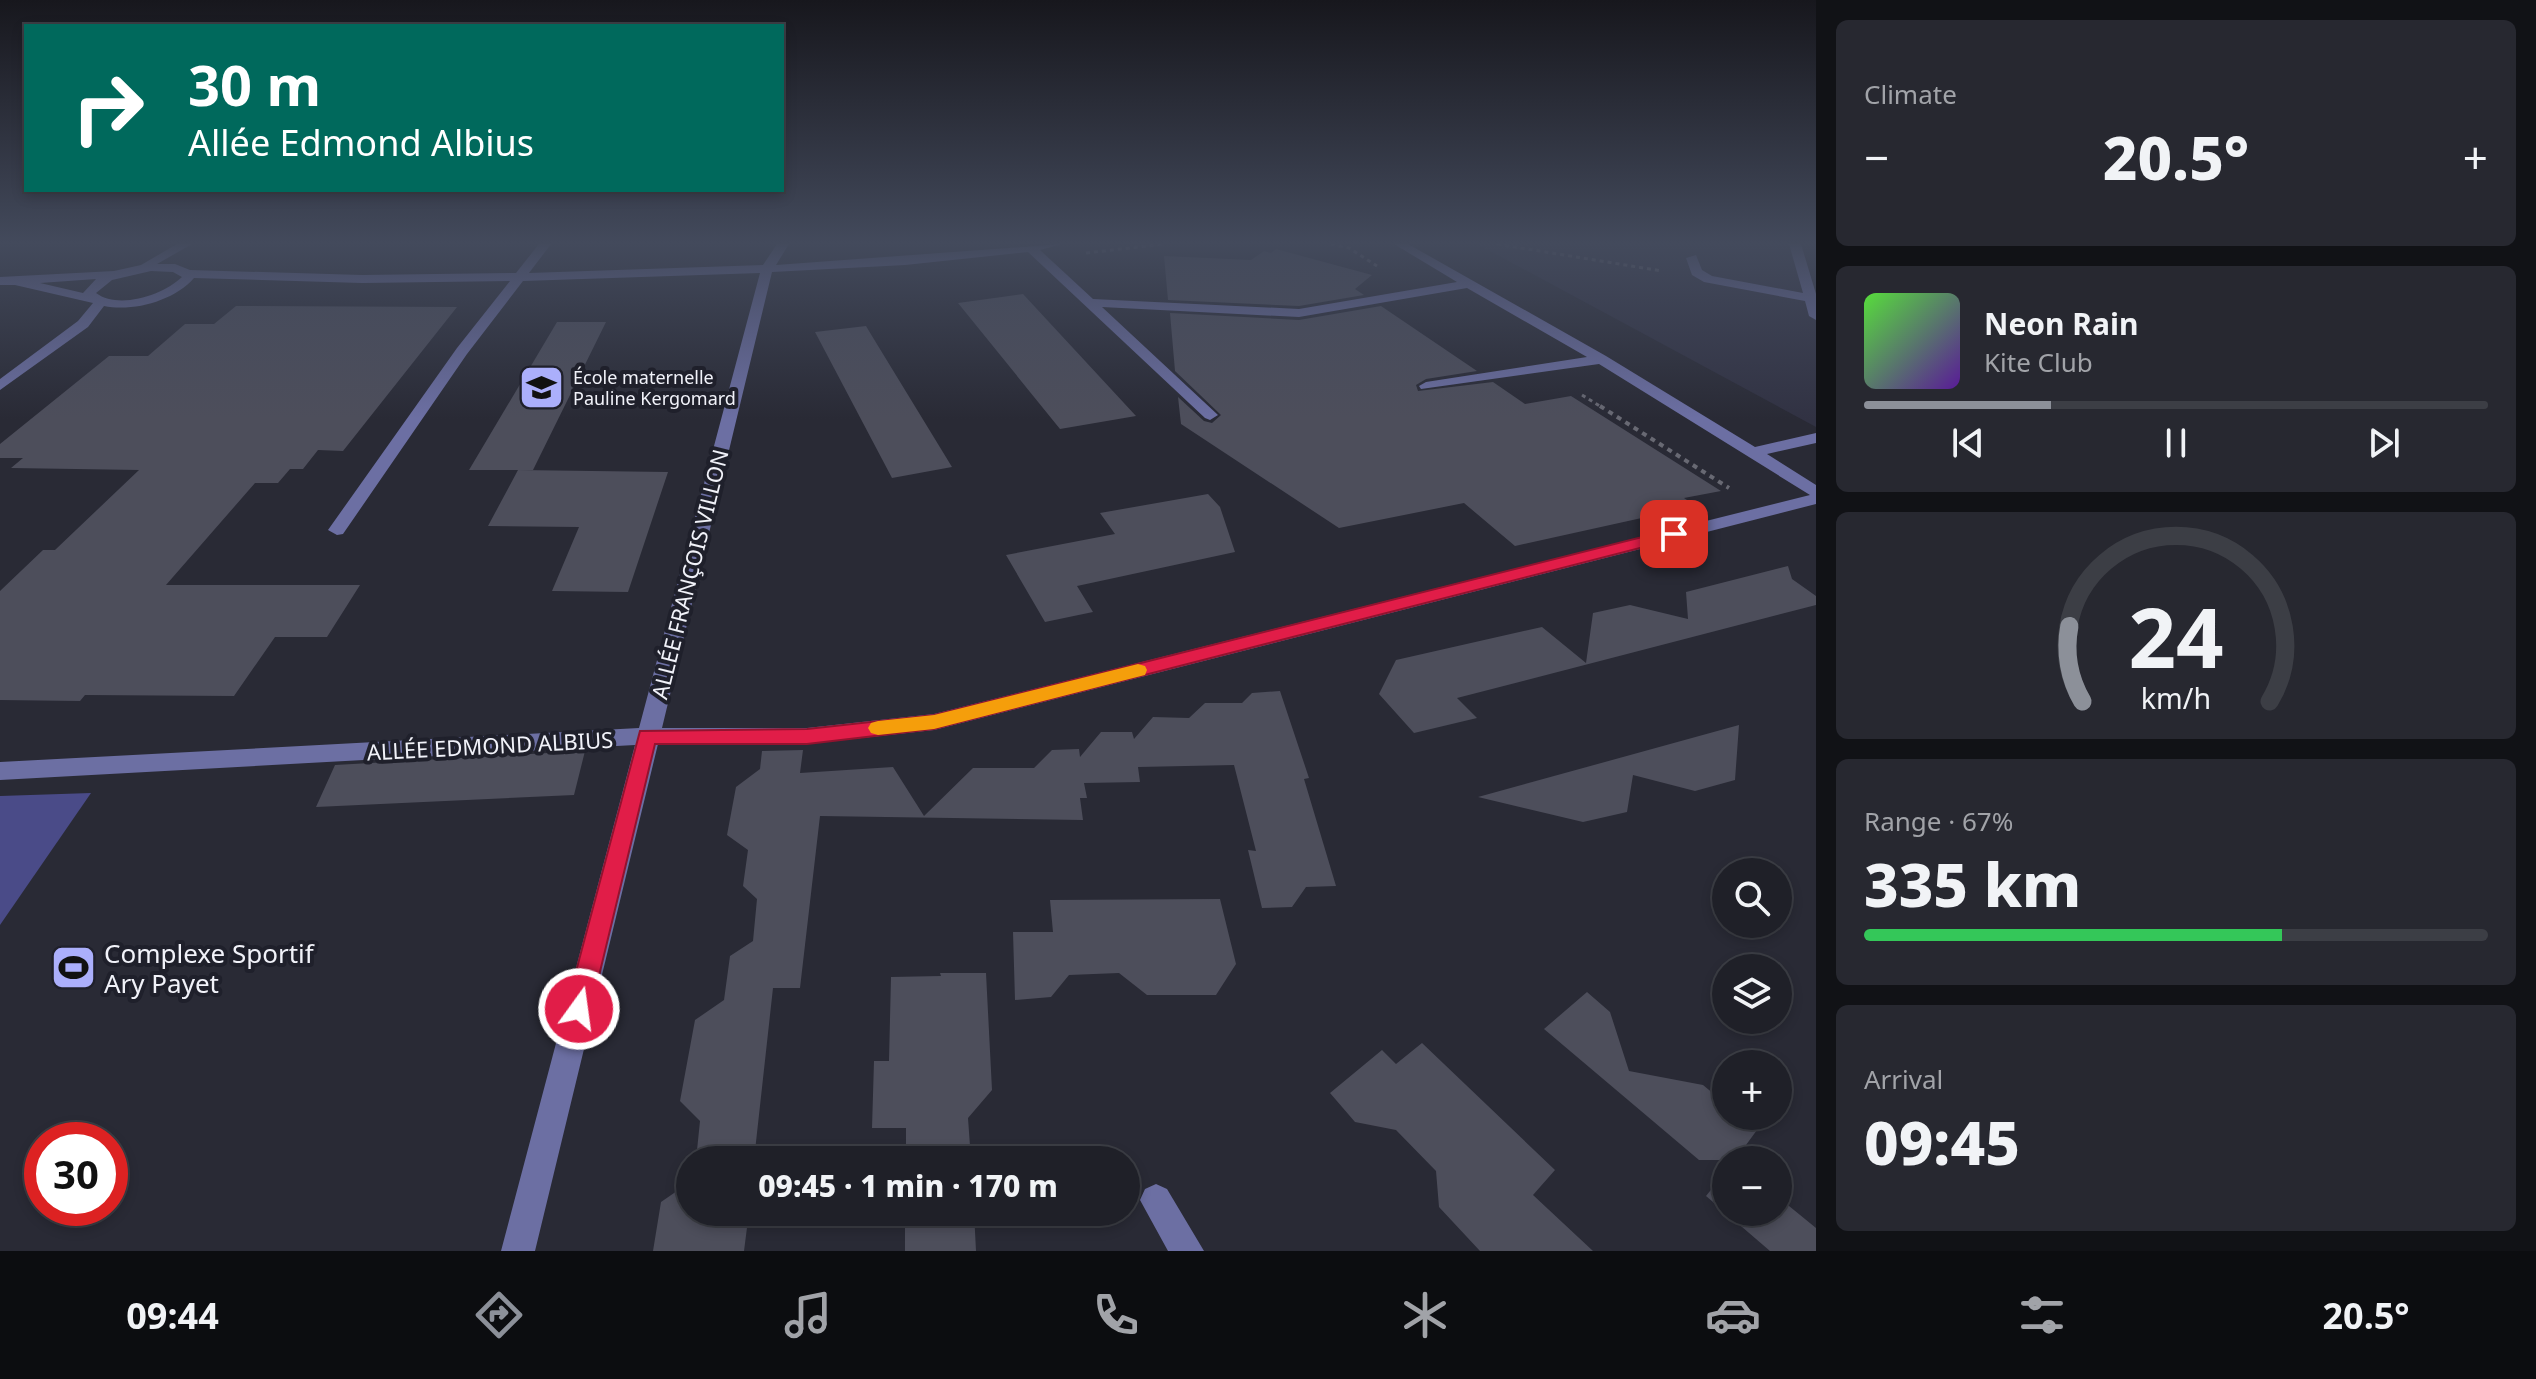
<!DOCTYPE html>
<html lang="en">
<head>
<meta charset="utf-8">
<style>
	body { margin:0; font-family:"Noto Sans",sans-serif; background:#272830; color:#f1f3f6; height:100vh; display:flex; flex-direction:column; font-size:30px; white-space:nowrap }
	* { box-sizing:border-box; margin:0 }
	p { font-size:26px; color:#a1a3a8 }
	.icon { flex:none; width:44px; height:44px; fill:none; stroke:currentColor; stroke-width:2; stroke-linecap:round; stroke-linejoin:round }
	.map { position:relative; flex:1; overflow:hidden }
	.drawer { display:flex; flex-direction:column; gap:20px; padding:20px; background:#111216; width:720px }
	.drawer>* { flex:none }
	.hud { position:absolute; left:24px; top:24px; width:760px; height:168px; border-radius:0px; box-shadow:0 4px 12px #0003,0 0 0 2px #3c3e45; background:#00695c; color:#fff; overflow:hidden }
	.fabs { position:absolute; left:1712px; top:858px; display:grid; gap:16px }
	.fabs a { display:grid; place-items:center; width:80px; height:80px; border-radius:50%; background:#1f2028; box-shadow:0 4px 12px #0003,0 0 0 2px #3c3e45; font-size:40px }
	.speed { position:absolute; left:24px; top:1122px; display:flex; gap:16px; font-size:40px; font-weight:700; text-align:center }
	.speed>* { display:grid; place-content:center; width:104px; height:104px; border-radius:50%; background:#1f2028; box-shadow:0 4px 12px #0003,0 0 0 2px #3c3e45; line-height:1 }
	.speed .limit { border:12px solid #d22; background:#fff; color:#111 }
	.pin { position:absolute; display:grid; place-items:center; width:68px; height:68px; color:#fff; margin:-34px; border-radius:16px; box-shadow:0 4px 12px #0006 }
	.me { position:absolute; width:88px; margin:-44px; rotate:14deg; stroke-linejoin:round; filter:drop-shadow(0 0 6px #0008) }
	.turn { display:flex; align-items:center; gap:28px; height:168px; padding:0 32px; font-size:36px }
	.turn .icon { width:104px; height:104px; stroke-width:2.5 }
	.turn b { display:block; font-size:56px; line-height:68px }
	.big { font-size:60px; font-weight:800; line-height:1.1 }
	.drawer .card { flex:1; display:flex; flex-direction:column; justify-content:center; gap:12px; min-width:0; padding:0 28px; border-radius:12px; background:#272830 }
	.drawer .dial { align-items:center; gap:0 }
	.dial svg { height:208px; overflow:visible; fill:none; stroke:#3c3e45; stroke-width:7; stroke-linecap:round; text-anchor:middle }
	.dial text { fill:#f1f3f6; stroke:none }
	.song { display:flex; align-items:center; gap:24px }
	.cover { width:96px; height:96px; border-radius:12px; background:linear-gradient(135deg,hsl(110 70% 55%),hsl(270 70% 35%)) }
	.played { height:8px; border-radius:4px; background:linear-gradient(90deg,#8c9099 30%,#3c3e45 30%) }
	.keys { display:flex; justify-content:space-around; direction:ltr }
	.heat { display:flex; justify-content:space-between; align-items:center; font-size:44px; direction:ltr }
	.charge { height:12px; border-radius:6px; background:linear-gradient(90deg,#34c759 67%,#3c3e45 0) }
	.trip { position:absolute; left:676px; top:1146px; width:464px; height:80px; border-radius:40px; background:#1f2028; box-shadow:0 4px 12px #0003,0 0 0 2px #3c3e45; font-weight:800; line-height:80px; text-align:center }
	.dock { display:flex; height:128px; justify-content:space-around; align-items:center; background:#0c0d10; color:#a1a3a8 }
	.dock .icon { width:56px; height:56px }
	.dock .on { color:#8c9099 }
	.dock b { font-size:36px; color:#f1f3f6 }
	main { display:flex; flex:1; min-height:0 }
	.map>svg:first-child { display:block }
</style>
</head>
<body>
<main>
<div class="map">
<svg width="1816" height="1251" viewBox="0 0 1816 1251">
	<rect width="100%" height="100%" fill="#292a35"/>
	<!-- built -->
	<path fill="#313243" d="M1477,244H1816V427Z"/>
	<!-- green -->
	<path fill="#4a4b88" d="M91,793L0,925V796Z"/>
	<!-- building -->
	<path fill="#4d4e5b" d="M1276,249L1372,275L1355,289L1364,295L1299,306L1168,300L1164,256L1251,260L1264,251L1271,253Z
		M1023,294L1136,416L1060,429L958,303Z
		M236,306L457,307L343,451L318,450L303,469H290L278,483H255L166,585H360L327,637H275L234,696L85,695L80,701L0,700V591L43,550H55L139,470L11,468L23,458H0V444L109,356H148L185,324H214Z
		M1381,306L1477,371L1426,379L1416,385L1418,391L1493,382L1525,404L1571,396L1721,491L1684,498L1696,506L1515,546L1464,503L1339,528L1181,424L1178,397L1204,421L1212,423L1221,415L1175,371L1170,313L1299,320Z
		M557,322H606L533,470H469Z
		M866,326L872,336L952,467L892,478L815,332Z
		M518,470L668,472L628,592L552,591L579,527L488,526Z
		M1208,494L1220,507L1235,552L1077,586L1093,612L1045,622L1006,555L1115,534L1100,513Z
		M1788,566L1792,579L1816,596V605L1457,698L1477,718L1414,733L1379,694L1396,660L1542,627L1586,663L1593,613L1630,605L1688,619L1686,592Z
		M1280,691L1309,778L1304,779L1336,886L1306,887L1292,907L1262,908L1248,850L1256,851L1234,765L1138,767L1140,782L1084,783L1087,798H1080L1083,820L820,816L800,988H773L754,1160H696L700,1121L680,1101L695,1020L724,1000L730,956L753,941L757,899L743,886L748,850L727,835L736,787L760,769L762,751L803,750L800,773L893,767L924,816L973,768H1034L1052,750L1079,749L1080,757L1101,732H1132L1134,739L1153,717L1189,718L1205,703H1242L1252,693Z
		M1739,725L1735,780L1695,791L1633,775L1627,812L1583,822L1478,797Z
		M585,751L574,795L316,807L335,765Z
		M1220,899L1236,964L1216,995H1147L1119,973L1069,975L1051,997L1015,1000L1013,932H1053L1050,900Z
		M940,973H986L992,1090L968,1118L971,1160H906V1128H872L874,1061H889L891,977L941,976Z
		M1587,992L1610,1012L1629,1071L1703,1085L1726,1104V1116H1740L1757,1130L1735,1160H1699L1544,1029Z
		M1422,1043L1555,1170L1533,1195L1593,1251H1480L1439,1207L1436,1171L1396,1130L1355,1122L1330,1093L1382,1050L1396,1064Z
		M1726,1171V1212H1778V1197L1816,1228V1251H1770L1706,1196Z
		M690,1182V1212H749L744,1251H653L661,1202Z
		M905,1212H974L976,1251H905Z"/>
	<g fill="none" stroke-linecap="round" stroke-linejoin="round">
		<!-- path-far1 -->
		<path stroke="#686973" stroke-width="3" stroke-dasharray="4 4" stroke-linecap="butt" d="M1331,244L1349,248L1377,266
			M1497,244L1662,271
			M1086,253L1164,244
			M1582,395L1603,408"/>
		<!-- path -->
		<path stroke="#686973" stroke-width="4" stroke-dasharray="5 5" stroke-linecap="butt" d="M1600,406L1729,488"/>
		<!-- minor -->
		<path fill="#6c6fa3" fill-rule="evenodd" d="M177,244H192L157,264H175L190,270L362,275L516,273L539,244H551L529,273L763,265L777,244H789L776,265L1062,244L1040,250L1093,299L1299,309L1457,282L1394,244H1408L1606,356L1755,447L1816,433V443L1767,454L1816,485V504L934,730L807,744H658L535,1251H501L635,745L0,780V762L639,728L760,273L523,281L467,354L343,534L337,535L328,530L457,348L510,281L362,283L194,278C174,301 133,312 104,306L88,327L0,390V379L78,321L93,303L15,285H0V277L114,271L141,265ZM1028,252L1205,418L1210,420L1218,415L1102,307L1299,317L1467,288L1587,357L1426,382L1419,386L1421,389L1599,364L1810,495L934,714L807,728H662L772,272L905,265ZM151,271L173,272L182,277C163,295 119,310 96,293L112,280ZM96,279L83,293L40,283Z
			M1789,244H1801L1816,294V320L1809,316L1805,301L1704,282L1692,275L1686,258L1696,255L1702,270L1712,276L1803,293Z
			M1156,1184L1167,1189L1204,1251H1168L1140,1200L1145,1189Z"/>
	</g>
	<!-- sky -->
	<linearGradient id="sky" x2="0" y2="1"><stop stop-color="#17171d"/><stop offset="0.58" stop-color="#434a5c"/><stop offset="1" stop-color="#434a5c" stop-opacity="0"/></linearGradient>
	<rect width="1816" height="419" fill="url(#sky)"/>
	<!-- route -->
	<path fill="#e11d48" stroke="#92132f" stroke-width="2" d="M1674,529L1679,531L1682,534L1679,538L934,729L807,744H655L591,1009L588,1017L579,1021L570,1017L566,1009L640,731L807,729L934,715Z"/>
	<!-- slow -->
	<path fill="#f59e0b" d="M1138,664L1145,666L1147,670L1145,675L934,729L878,735L871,733L868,728L871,723L878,721L934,715Z"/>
	<!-- icons -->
	<defs>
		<symbol id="school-square" viewBox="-11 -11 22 22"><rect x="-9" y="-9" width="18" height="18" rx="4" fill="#abaffb" stroke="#1f202b"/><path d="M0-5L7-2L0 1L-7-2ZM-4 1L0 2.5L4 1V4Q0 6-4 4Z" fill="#111"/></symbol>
		<symbol id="stadium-square" viewBox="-11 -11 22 22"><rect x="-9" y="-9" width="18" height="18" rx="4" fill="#abaffb" stroke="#1f202b"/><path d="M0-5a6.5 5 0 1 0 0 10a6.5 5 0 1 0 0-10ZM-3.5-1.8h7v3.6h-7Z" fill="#111"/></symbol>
	</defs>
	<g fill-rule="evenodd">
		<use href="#school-square" x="516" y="362" width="51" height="51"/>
		<use href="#stadium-square" x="48" y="942" width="51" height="51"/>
	</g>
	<g text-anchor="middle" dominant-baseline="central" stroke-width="8" stroke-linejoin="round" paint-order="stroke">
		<!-- far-poi labels -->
		<g font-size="18" fill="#f1f2f9" stroke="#1f202b" text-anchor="start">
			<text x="573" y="377">École maternelle<tspan x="573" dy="21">Pauline Kergomard</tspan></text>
		</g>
		<!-- street labels -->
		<g font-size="22" fill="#f1f2f9" stroke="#1f202b">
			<text transform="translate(689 574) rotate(-76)">ALLÉE FRANÇOIS VILLON</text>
			<text transform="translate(490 745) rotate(-3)">ALLÉE EDMOND ALBIUS</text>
		</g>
		<!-- near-poi labels -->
		<g font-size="26" fill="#f1f2f9" stroke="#1f202b" text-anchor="start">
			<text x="104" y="953">Complexe Sportif<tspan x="104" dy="30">Ary Payet</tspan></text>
		</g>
	</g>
</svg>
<div class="fabs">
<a><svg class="icon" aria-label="search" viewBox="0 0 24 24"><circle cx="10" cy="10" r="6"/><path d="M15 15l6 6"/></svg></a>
<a><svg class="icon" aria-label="layers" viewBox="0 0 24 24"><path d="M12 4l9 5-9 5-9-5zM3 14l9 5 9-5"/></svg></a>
<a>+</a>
<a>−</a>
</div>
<div class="speed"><div class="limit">30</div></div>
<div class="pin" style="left:1674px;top:534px;background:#d93025"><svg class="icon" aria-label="arrive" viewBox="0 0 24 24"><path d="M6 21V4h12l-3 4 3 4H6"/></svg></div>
<svg class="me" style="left:579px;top:1009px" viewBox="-20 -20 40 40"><circle r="17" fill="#e11d48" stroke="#fff" stroke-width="3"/><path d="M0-11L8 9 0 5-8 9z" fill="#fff"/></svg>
<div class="trip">09:45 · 1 min · 170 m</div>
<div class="hud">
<div class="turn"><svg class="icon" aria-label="right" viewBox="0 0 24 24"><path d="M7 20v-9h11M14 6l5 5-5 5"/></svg><div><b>30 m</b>Allée Edmond Albius</div></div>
</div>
</div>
<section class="drawer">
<div class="card"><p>Climate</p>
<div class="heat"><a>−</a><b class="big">20.5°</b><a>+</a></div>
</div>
<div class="card">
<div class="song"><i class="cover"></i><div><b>Neon Rain</b><p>Kite Club</p></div></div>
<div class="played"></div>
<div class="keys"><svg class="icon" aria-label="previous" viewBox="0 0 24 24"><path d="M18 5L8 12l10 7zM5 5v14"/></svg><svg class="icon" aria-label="pause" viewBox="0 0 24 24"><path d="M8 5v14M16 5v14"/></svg><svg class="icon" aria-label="next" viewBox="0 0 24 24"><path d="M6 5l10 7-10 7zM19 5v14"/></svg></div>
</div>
<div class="card dial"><svg viewBox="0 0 100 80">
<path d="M14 69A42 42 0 1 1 86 69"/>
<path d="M14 69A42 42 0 0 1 9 40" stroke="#8c9099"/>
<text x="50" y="56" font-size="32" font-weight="700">24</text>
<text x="50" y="72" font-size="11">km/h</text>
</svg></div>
<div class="card"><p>Range · 67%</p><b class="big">335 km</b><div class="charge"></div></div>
<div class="card"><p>Arrival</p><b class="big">09:45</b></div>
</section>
</main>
<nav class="dock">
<b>09:44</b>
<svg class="icon on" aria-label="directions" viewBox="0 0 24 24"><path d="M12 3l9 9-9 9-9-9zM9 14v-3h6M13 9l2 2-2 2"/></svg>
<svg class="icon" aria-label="music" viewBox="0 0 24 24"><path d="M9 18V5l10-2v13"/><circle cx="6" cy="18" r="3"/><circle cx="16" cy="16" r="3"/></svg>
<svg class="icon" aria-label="phone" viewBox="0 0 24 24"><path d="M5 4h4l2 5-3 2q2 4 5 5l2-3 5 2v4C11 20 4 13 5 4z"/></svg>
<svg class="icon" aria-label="climate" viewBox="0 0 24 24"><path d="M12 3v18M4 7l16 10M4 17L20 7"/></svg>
<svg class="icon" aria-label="car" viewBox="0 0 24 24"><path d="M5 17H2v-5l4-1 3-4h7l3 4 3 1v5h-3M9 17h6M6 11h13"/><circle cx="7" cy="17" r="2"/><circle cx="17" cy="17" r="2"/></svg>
<svg class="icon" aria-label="filters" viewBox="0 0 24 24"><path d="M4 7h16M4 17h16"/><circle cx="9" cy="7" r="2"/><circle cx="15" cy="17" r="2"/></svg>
<b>20.5°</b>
</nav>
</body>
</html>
